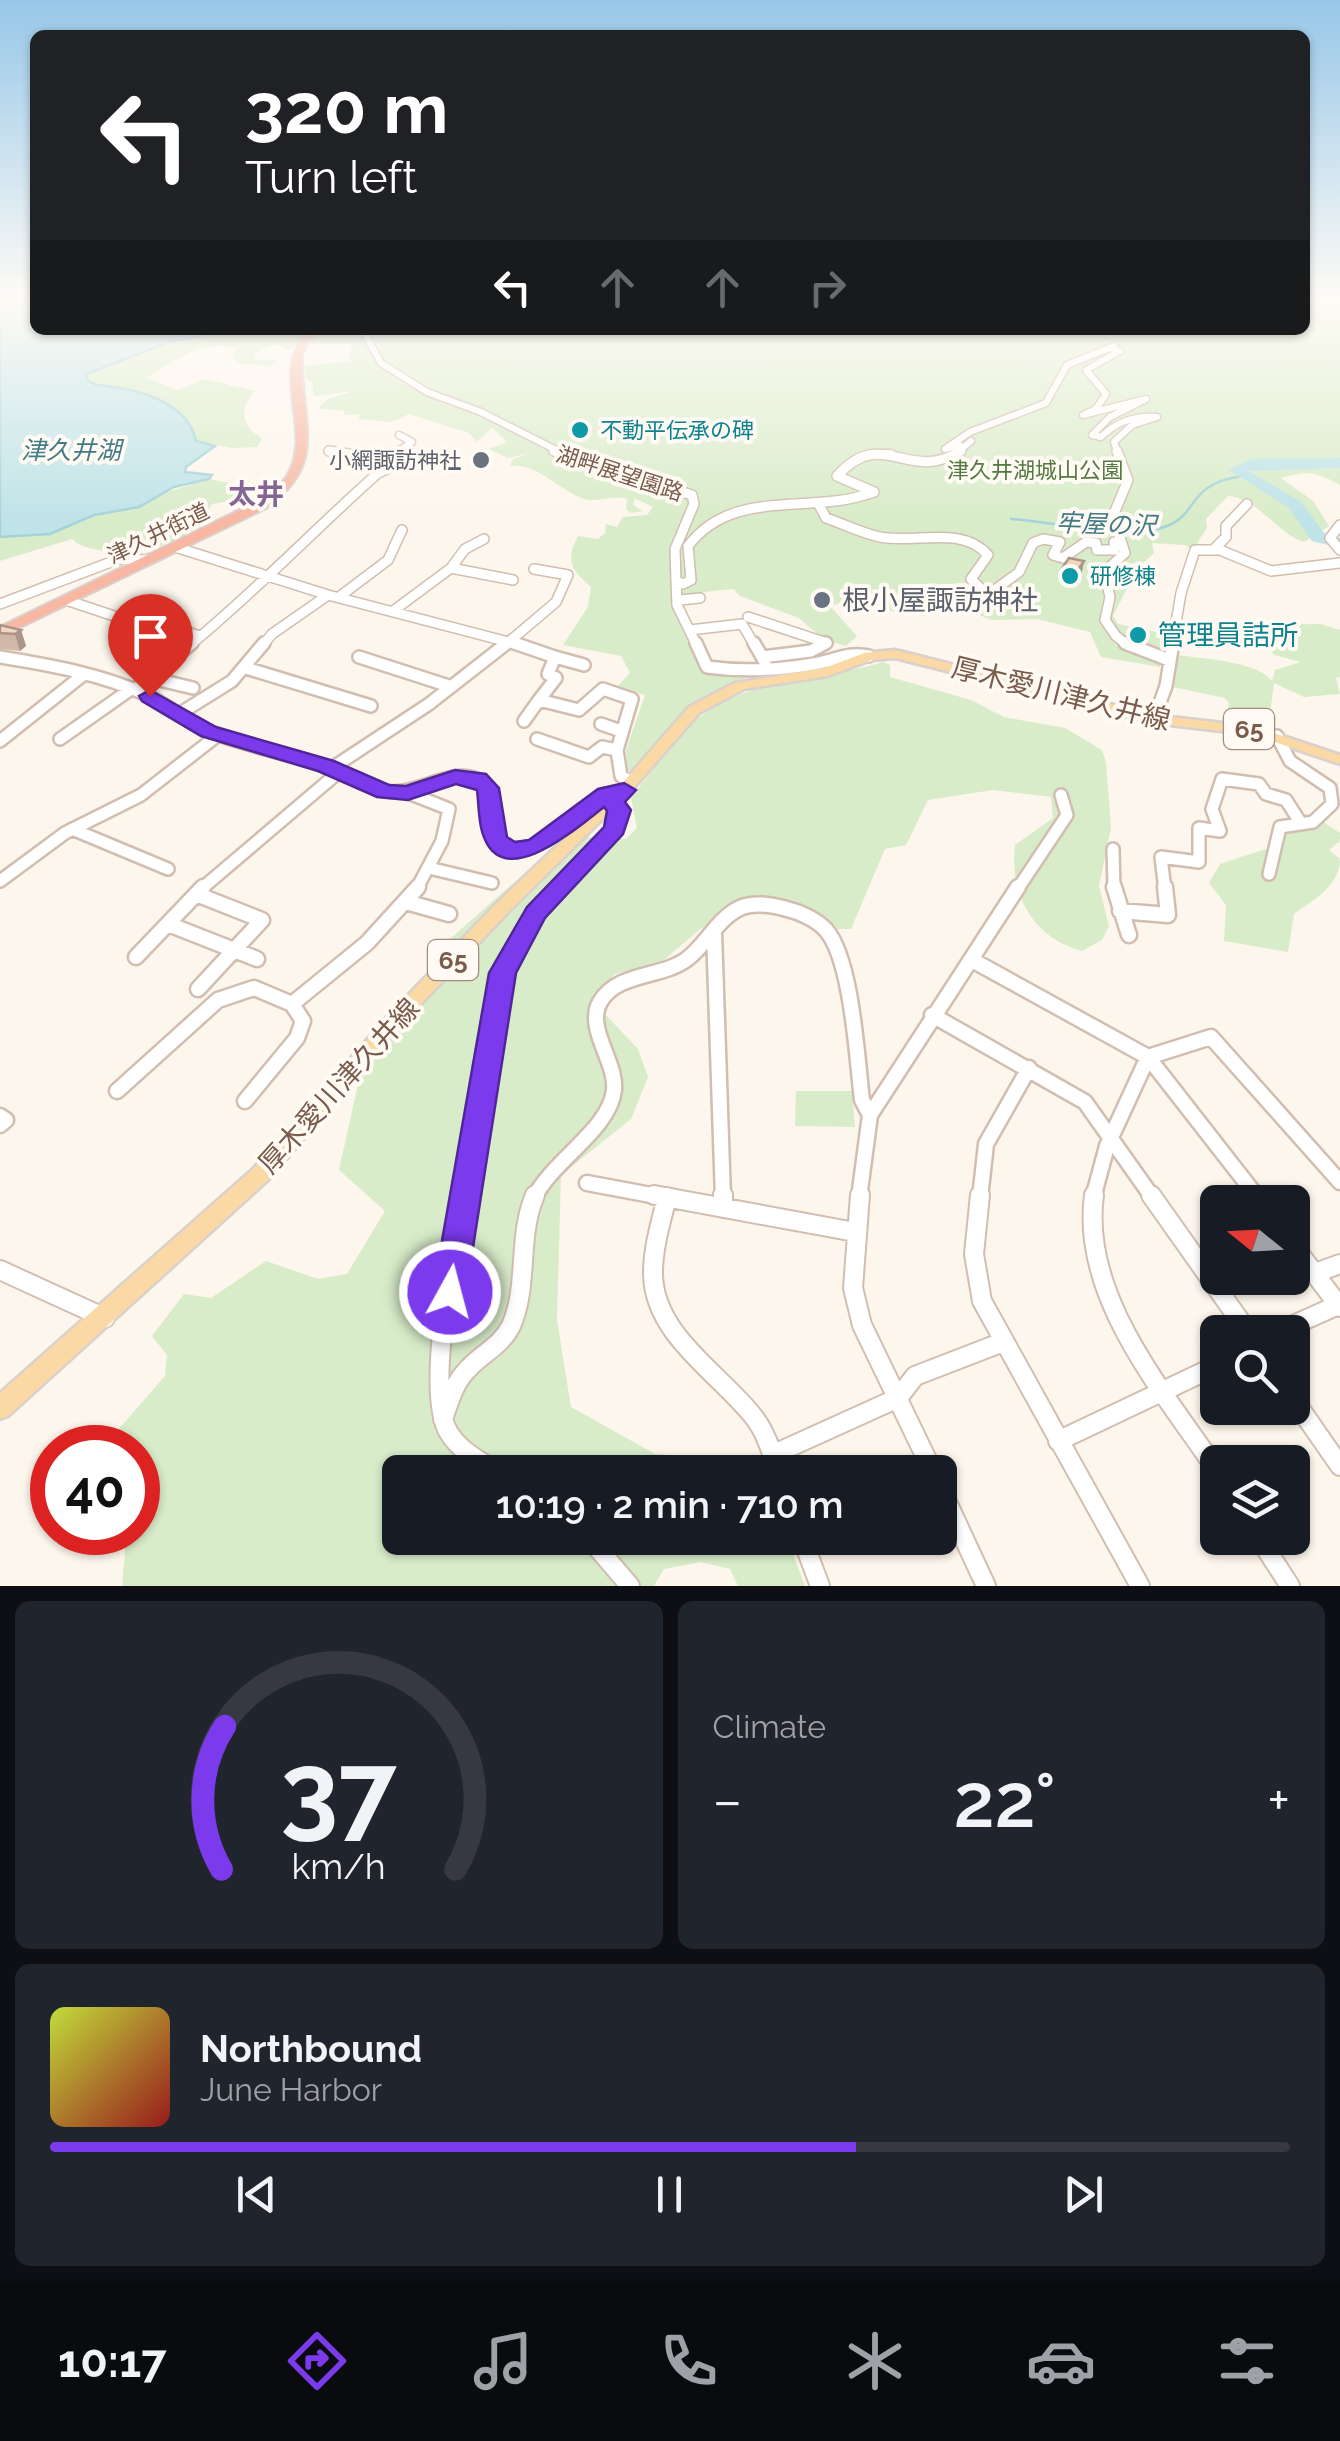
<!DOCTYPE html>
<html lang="en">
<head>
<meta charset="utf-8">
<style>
	body { margin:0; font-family:Raleway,"Noto Sans JP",sans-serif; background:#20242c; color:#f1f3f6; height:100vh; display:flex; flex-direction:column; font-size:38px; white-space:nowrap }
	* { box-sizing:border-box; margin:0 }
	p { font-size:32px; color:#9ea1a6 }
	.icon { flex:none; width:55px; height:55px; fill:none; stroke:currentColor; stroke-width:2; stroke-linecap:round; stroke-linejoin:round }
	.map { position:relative; height:1586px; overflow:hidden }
	.drawer { display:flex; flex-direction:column; gap:15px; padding:15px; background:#0d0f14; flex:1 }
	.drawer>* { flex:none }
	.top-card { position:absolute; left:30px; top:30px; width:1280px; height:305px; border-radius:15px; box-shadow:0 2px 8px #0004; background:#202124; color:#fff; overflow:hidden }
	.needle { width:65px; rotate:288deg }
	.tools { position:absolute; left:1200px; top:1185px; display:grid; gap:20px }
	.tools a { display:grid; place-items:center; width:110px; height:110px; border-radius:15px; background:#171b24; box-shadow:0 2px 8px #0004; font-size:50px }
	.speed { position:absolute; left:30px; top:1425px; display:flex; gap:20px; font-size:50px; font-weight:700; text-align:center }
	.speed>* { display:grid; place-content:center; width:130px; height:130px; border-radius:50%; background:#171b24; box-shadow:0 2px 8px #0004; line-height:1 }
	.speed .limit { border:15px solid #d22; background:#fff; color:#111 }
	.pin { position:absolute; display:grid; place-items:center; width:85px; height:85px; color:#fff; margin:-102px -42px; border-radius:50% 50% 50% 0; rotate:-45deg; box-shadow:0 0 10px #0007 }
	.pin .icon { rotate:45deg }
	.me { position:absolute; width:110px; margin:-55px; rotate:7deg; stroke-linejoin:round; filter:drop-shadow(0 0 8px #0008) }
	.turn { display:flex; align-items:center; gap:35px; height:210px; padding:0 50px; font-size:45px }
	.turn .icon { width:130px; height:130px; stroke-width:2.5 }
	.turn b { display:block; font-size:70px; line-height:85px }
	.lanes { display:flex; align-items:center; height:95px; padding:0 50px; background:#0003; justify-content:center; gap:50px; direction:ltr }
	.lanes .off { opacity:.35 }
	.big { font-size:75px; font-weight:600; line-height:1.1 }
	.drawer .card { flex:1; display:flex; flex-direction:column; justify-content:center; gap:15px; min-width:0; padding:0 35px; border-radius:15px; background:#20242c }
	.drawer .dial { align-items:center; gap:0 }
	.dial svg { height:260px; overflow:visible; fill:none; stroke:#363941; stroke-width:7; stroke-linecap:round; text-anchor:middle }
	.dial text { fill:#f1f3f6; stroke:none }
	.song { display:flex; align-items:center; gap:30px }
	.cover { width:120px; height:120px; border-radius:15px; background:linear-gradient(135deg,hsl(70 70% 55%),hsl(0 70% 35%)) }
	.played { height:10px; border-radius:5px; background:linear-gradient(90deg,#7c3aed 65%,#363941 65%) }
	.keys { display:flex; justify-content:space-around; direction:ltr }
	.heat { display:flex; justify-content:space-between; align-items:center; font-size:55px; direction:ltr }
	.drawer .tiles { flex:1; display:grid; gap:15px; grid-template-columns:1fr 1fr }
	.card:last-child { grid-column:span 2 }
	.trip { position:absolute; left:382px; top:1455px; width:575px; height:100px; border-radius:15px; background:#171b24; box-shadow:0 2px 8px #0004; font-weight:600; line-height:100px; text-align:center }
	.menu { display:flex; height:160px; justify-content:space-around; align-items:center; background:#090b0e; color:#9ea1a6 }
	.menu .icon { width:70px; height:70px }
	.menu .current { color:#7c3aed }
	.menu b { font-size:45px; color:#f1f3f6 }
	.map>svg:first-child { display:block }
</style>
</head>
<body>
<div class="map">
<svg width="1340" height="1586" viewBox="0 0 1340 1586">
	<rect width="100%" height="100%" fill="#fdf6ec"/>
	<!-- green -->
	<path fill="#d8ecc9" d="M1305,300H1340V485C1316,472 1309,470 1281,478L1313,501L1329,526L1304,542C1279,535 1258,498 1228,496L1206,519L1207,528L1197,543L1201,545L1192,549L1185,545L1152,543L1154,553L1137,569L1113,616L1118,624L1166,634L1160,667L1101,657L1090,632L1037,619L991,620L958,606C931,623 887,616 864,596L830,606L857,636L846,646L824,640L799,618L740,596L733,589L675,595L703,669L751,676C696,693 668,730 632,773L628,770L626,750L645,695L617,687L630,673L621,656L563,645L588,607L591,587C571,570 565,561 578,536L598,539L605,533L606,524L617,527L623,517L647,515L653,507L624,493L635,498L633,505L643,511L631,513L626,509L627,499C611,494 597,504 581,498C562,490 544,472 525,467C520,465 515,467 510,465L512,460L527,454L508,458L489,449L507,442L492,428L477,442L469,433L409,414L391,422L358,419L361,414L345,415L344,411L318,408L328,399L354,391L314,396L312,382L305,378V366L349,361L351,344H307L321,330H1305Z
		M234,330H307L290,351L274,344L255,353L254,359L277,361L271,366L239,363L232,357L237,348C200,338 172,364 146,378L178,390L205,379L255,391C239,409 240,425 262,438L257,447L233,448L196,441C185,388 123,401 86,380L85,374C133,352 183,339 234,330Z
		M209,479L239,485L230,501L212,504C207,512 201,524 193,531C170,550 94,561 72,539L0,561V536L96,514Z
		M1320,624L1340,630V677L1336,678L1340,694L1304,697L1274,683L1268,729L1225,724L1229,703L1225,698L1173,687L1176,663L1172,654C1199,659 1256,660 1272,681L1275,670L1301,662L1274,655L1266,645L1244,638L1245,625Z
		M883,662L890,665V677L971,700L1004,717L1065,728L1102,750L1106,762L1111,828L1099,886L1109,926L1102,940L1082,951C1033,938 1009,894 1015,845L1053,818L1051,797L993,790L928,800L906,845L885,849L851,929H838L779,897L744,901L699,930L664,960L615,974L591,999L638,1049L648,1077L631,1119L561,1175L557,1320L571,1407L655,1454L759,1463L762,1472H400V1538H787L805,1586H738L730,1569L701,1562L664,1569L654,1586H122L126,1539L115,1533L138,1532V1448H102L165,1376L167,1355L152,1336L184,1294L211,1298L266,1261L318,1279L347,1274L385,1211L339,1170L359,1080L396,1033L443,945L534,865L588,837L626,839L637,828L631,797C652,772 672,740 697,719C749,677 822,680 883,662Z
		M1320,820L1340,833V841L1329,850L1340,859C1340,886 1313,900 1294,914L1288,952L1224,941L1226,905L1209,883L1220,864L1275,846L1284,828Z
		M796,1091H852L855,1127L795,1126Z"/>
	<!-- water -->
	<path fill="#bfe3e8" stroke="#a5d3da" stroke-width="2.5" d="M0,300H35V330H234L170,342L86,374L87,380L96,385C134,388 187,400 196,441L215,446L186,467L185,472L212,475L209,479L174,487L139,507L94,515L50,534L0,537Z"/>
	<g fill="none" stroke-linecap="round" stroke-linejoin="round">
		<!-- stream -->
		<path stroke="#a5d3da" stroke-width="2.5" d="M1011,519C1054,521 1127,542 1167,526C1201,512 1185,485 1242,476"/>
		<!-- river -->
		<path fill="#bfe3e8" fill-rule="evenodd" d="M1340,458V468L1249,471L1301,502L1324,533L1340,538V548L1312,541L1289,508L1229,470L1251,459Z"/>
		<defs>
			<path id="minor-far4" d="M363,330L381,363L427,392L481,412L562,453
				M1110,348L1120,351L1086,370L1106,394L1096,409L1083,415L1146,399L1110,417L1092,435L1101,437C1116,422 1136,415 1157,417L1132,425L1114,442L1118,453
				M960,445L945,449L970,432L1046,403L1067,365L1114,346
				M329,451L344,453
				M396,453L412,442L399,435
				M875,453H891
				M957,453L971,441"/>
			<path id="minor-far3" d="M329,451L386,460L385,470
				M554,451L692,495L694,504L675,549L676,581L683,584L691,580L688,546C734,486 810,516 874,492L837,476C883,425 906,484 961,451
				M1117,451L1128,480L1113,516L1125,553L1104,572L1110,597L1105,620L1116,636L1129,646
				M394,466V455L400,451
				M819,505L826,518C844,524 861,533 880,537C914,544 962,525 988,555L971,579L991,599L1001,603L1005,601L996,589L1019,572L1033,543L1043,539L1060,542L1053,555L1063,558L1086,542L1096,543L1097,550H1115L1114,542H1120
				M1340,525L1330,538L1340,550
				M175,547L328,595L524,646
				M1215,548L1226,537V526L1247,504
				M451,568L513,580
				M676,581L677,605L697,646
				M339,597L388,560L402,530
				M66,600L120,618
				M680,600L700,598
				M0,604L119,559L149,560
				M393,611L451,568L465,549L484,539
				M748,617L827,643L821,646
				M168,626L200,636
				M690,630L742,624L755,646
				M189,646C255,592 314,530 378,473L394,466L438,460
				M262,646L272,634L328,595
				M504,646L556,602L568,575L534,569
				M1172,646L1181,593L1195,550H1220L1271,571L1340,563"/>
			<path id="minor-far2" d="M514,643L555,657L548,674L556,678L539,700L579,710L603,689L632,699L617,750L621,776L631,782
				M696,643L707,667C743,672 778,670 813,664C833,661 849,651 869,656
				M754,643L765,662
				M1125,643L1169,660
				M0,657C49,665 101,674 147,695C168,705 185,721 206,730C241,745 279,751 315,763C337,770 356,781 378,789C412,802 453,763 480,781C502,796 485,831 507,848C556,854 581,803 625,789
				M359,657L449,686
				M555,657L584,665
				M762,657L811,651L826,643
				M246,668L371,706
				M151,678L193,688
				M135,690L192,643
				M179,714L232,681L264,643
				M1154,719L1166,686L1173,643
				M524,721L539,700
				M601,724L621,731
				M60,739L131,689
				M537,739L589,757L602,747L617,750
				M0,741L83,675
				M332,768L429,704L507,643
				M411,794L449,809L442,841L416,890
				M72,829L168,869
				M1113,849L1114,890
				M429,868L492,883
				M1269,874L1280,827L1313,822L1332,804L1330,788L1290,761L1277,736
				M0,881L65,833L141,795L218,735
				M200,890L340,771
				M557,890L606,841L620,819L612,802
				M1017,890L1067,815L1061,795
				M1165,890L1161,857L1199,862V828L1220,831L1212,809L1222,779L1259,784L1266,794L1286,800L1300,822"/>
			<path id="minor-far1" d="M1114,887L1129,935
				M196,894L262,920L198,989
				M406,902L449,914
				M1120,911L1168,915L1165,887
				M168,924L257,959
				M714,932L723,1198
				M136,957L203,887
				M972,960L1148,1057L1258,1198
				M292,1004L367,943L418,887
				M932,1015L1085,1102L1153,1198
				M117,1091L218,1000L254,988L292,1004L303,1021L297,1038L245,1101
				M0,1116L6,1120L0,1125
				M587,1183L667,1198
				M463,1198L502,973L522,932L560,887
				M534,1198C552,1161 610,1129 614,1090C617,1062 585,1028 600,1002C617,972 662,978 687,959C707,944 718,917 742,907C756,902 773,905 787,909C800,912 817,920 826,930C852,960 857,1059 862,1100L870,1115
				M859,1198L870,1115L1018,887
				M980,1198L986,1144L1029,1068
				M1093,1198L1107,1146L1148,1057L1211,1037L1340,1182"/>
			<path id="minor" d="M464,1195C455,1245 424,1393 449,1433C460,1451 480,1461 497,1472
				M654,1195L855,1232
				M723,1195V1208
				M860,1195L853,1288L862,1325L933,1472
				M980,1195L974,1254L982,1301L1140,1586
				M1094,1195C1080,1297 1165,1393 1218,1472
				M1151,1195L1248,1332
				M1256,1195L1261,1202
				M667,1197C661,1222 653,1247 653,1273C653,1334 718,1372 753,1416C766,1432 772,1453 778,1472
				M1292,1244L1340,1307
				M0,1270L105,1318
				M1315,1273L1340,1264
				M1278,1332L1338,1305
				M1292,1397L1340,1466
				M443,1419C449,1402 454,1383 467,1370C481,1354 501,1346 511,1326C529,1285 517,1237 535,1195
				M1058,1441L1218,1365
				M772,1455L898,1398L915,1376L1003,1342
				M940,1487L986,1586
				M589,1538L630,1586
				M802,1538L820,1586
				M1259,1538L1290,1586"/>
			<path id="major" d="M895,650L1154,715L1256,727L1340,755V764L1254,735L1154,723L895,658L871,660L828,676L744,689L699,713L630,792L510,910L400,1026L268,1180L8,1416L0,1419V1393L254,1168L388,1016L498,902L620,786L689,707L735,683L825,668L864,653Z"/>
			<path id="highway" d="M309,330H320L308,342L302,355C300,422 330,462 266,508L0,637V627L256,502C268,494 279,488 287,476C315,430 267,372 309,330Z"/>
		</defs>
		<!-- minor-far4 casing -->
		<use href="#minor-far4" stroke="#d1beb0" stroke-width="9"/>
		<!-- minor-far3 casing -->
		<use href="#minor-far3" stroke="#d1beb0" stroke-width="12"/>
		<!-- minor-far2 casing -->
		<use href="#minor-far2" stroke="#d1beb0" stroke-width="16"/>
		<!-- minor-far1 casing -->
		<use href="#minor-far1" stroke="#d1beb0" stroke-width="19"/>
		<!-- minor casing -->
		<use href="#minor" stroke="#d1beb0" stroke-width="22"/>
		<!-- major casing -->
		<use href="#major" stroke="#dad1cd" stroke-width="5"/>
		<!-- highway casing -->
		<use href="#highway" stroke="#dad1cd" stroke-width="4"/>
		<!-- minor-far4 -->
		<use href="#minor-far4" stroke="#fff" stroke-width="6"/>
		<!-- minor-far3 -->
		<use href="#minor-far3" stroke="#fff" stroke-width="9"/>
		<!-- minor-far2 -->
		<use href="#minor-far2" stroke="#fff" stroke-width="11"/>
		<!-- minor-far1 -->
		<use href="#minor-far1" stroke="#fff" stroke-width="14"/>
		<!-- minor -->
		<use href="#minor" stroke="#fff" stroke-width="18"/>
		<!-- major -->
		<use href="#major" fill="#fbd9a5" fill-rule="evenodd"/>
		<!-- highway -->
		<use href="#highway" fill="#f7b7a3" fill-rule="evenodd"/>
	</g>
	<!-- wall -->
	<path fill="#d1b7a8" d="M1061,570L1082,572L1074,584L1059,581Z
		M0,625L21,630L26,646L20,651L0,649Z"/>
	<!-- shaded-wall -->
	<path fill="#aa9588" d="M1084,561L1082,572L1074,584L1076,573Z
		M21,630L26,646L20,651L15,634Z"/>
	<!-- building -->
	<path fill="#f3d5c3" stroke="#aa9588" stroke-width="2.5" d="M1069,558L1084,561L1076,573L1061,570Z
		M0,625L21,630L15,634L0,633Z"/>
	<!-- sky -->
	<linearGradient id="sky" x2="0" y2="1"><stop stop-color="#97c7e8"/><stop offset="0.57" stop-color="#fefbf6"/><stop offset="1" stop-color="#fefbf6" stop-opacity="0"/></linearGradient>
	<rect width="1340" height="522" fill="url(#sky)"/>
	<!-- route -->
	<path fill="#7c3aed" stroke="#51269a" stroke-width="2.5" d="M150,690L216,727L334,761L389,785L406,786L455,770L486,774L499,788L507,837L515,842L529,840L598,789L624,783L636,790L625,802L631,810L623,834L545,918L516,973L466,1292L462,1303L450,1307L438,1303L433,1292L489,973L527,907L604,827L607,811L604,807C580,825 505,893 484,837C478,824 479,804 477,790L456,784L408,800L377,797L318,771L201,736L142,701L139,696Z"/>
	<!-- markers -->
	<g fill="#0f9aa8" stroke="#fffaf3" stroke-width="4">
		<circle cx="580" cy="430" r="10"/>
		<circle cx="1070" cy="576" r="10"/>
		<circle cx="1138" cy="635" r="10"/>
	</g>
	<g fill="#6b7280" stroke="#fffaf3" stroke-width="4">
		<circle cx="481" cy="460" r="10"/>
		<circle cx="822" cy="600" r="10"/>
	</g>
	<g text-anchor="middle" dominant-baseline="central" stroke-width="8" stroke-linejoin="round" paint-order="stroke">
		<!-- far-culture labels -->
		<g font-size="22" fill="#0d838f" stroke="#fffaf3" text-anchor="start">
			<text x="600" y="430">不動平伝承の碑</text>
			<text x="1090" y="576">研修棟</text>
		</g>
		<!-- far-worship labels -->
		<g font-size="22" fill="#5b616d" stroke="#fffaf3" text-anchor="end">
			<text x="461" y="460">小網諏訪神社</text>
		</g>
		<!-- far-park labels -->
		<g font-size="22" fill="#537a41" stroke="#fffaf3">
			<text x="1035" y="470">津久井湖城山公園</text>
		</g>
		<!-- far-street labels -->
		<g font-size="22" fill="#7a5c4d" stroke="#fffaf3">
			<text transform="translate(620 473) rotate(18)">湖畔展望園路</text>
			<text transform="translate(158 533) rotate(-26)">津久井街道</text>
		</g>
		<!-- far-water labels -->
		<g font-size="25" font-style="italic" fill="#437c86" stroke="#fffaf3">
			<text x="71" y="450">津久井湖</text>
			<text transform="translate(1106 524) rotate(2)">牢屋の沢</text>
		</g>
		<!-- shield labels -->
		<g fill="#fffaf3" stroke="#a28b7f" stroke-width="2.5">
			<rect x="1224" y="709" width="50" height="40" rx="8"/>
			<rect x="428" y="940" width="50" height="40" rx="8"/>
		</g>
		<g font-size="25" font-weight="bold" fill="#7a5c4d">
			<text x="1249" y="729">65</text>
			<text x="453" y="960">65</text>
		</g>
		<!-- far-quarter labels -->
		<g font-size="28" font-weight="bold" fill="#846695" stroke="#fffaf3">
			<text x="256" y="494">太井</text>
		</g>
		<!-- worship labels -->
		<g font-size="28" fill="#5b616d" stroke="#fffaf3" text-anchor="start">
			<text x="842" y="600">根小屋諏訪神社</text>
		</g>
		<!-- culture labels -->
		<g font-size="28" fill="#0d838f" stroke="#fffaf3" text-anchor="start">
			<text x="1158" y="635">管理員詰所</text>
		</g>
		<!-- street labels -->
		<g font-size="28" fill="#7a5c4d" stroke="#fffaf3">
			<text transform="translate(1061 694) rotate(14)">厚木愛川津久井線</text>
			<text transform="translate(339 1086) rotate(-48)">厚木愛川津久井線</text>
		</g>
	</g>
</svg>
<div class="tools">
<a><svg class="needle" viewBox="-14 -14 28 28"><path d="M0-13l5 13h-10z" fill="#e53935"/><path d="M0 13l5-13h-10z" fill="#9ea1a6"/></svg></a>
<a><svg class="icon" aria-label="search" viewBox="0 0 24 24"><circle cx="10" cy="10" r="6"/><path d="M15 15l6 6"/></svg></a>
<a><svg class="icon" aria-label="layers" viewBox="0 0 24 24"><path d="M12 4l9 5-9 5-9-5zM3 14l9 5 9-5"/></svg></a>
</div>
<div class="speed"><div class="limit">40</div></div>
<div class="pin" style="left:150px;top:696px;background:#d93025"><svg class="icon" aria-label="arrive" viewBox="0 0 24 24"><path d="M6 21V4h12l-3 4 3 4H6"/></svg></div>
<svg class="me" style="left:450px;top:1292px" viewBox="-20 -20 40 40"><circle r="17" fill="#7c3aed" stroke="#fff" stroke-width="3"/><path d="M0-11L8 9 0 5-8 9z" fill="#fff"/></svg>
<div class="trip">10:19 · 2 min · 710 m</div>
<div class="top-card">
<div class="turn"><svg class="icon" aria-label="left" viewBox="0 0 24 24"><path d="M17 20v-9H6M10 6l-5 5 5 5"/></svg><div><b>320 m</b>Turn left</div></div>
<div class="lanes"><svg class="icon" aria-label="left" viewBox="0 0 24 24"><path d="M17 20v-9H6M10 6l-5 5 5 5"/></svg><svg class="icon off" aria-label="ahead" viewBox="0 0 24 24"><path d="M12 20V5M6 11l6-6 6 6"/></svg><svg class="icon off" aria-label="ahead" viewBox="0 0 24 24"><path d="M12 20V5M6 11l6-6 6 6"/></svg><svg class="icon off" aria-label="right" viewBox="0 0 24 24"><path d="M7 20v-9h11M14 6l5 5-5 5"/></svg></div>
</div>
</div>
<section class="drawer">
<div class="tiles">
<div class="card dial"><svg viewBox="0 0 100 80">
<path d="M14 69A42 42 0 1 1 86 69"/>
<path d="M14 69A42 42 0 0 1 15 25" stroke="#7c3aed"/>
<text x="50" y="56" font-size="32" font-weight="700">37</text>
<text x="50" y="72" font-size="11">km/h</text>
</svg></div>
<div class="card"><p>Climate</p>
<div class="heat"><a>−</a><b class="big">22°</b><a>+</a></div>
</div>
<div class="card">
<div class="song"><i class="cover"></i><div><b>Northbound</b><p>June Harbor</p></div></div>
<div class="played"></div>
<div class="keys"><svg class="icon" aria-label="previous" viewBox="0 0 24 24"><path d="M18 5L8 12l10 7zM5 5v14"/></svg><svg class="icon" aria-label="pause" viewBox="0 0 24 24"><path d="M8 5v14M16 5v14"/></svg><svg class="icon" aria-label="next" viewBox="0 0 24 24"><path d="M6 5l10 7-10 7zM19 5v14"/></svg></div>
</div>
</div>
</section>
<nav class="menu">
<b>10:17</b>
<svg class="icon current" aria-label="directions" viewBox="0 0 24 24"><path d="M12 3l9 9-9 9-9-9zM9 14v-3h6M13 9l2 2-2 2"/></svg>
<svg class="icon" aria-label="music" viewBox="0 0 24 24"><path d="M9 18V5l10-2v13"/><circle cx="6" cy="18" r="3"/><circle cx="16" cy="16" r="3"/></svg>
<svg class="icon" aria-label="phone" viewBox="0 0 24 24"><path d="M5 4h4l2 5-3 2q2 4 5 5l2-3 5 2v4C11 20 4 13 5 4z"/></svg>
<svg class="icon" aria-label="climate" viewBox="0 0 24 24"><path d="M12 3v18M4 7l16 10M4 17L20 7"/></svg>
<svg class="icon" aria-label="car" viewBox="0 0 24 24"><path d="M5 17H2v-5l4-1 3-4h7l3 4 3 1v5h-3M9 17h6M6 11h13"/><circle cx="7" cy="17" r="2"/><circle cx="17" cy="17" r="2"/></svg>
<svg class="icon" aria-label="filters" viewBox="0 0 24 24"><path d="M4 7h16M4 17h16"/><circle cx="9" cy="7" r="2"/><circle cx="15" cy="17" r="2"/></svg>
</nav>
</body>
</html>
